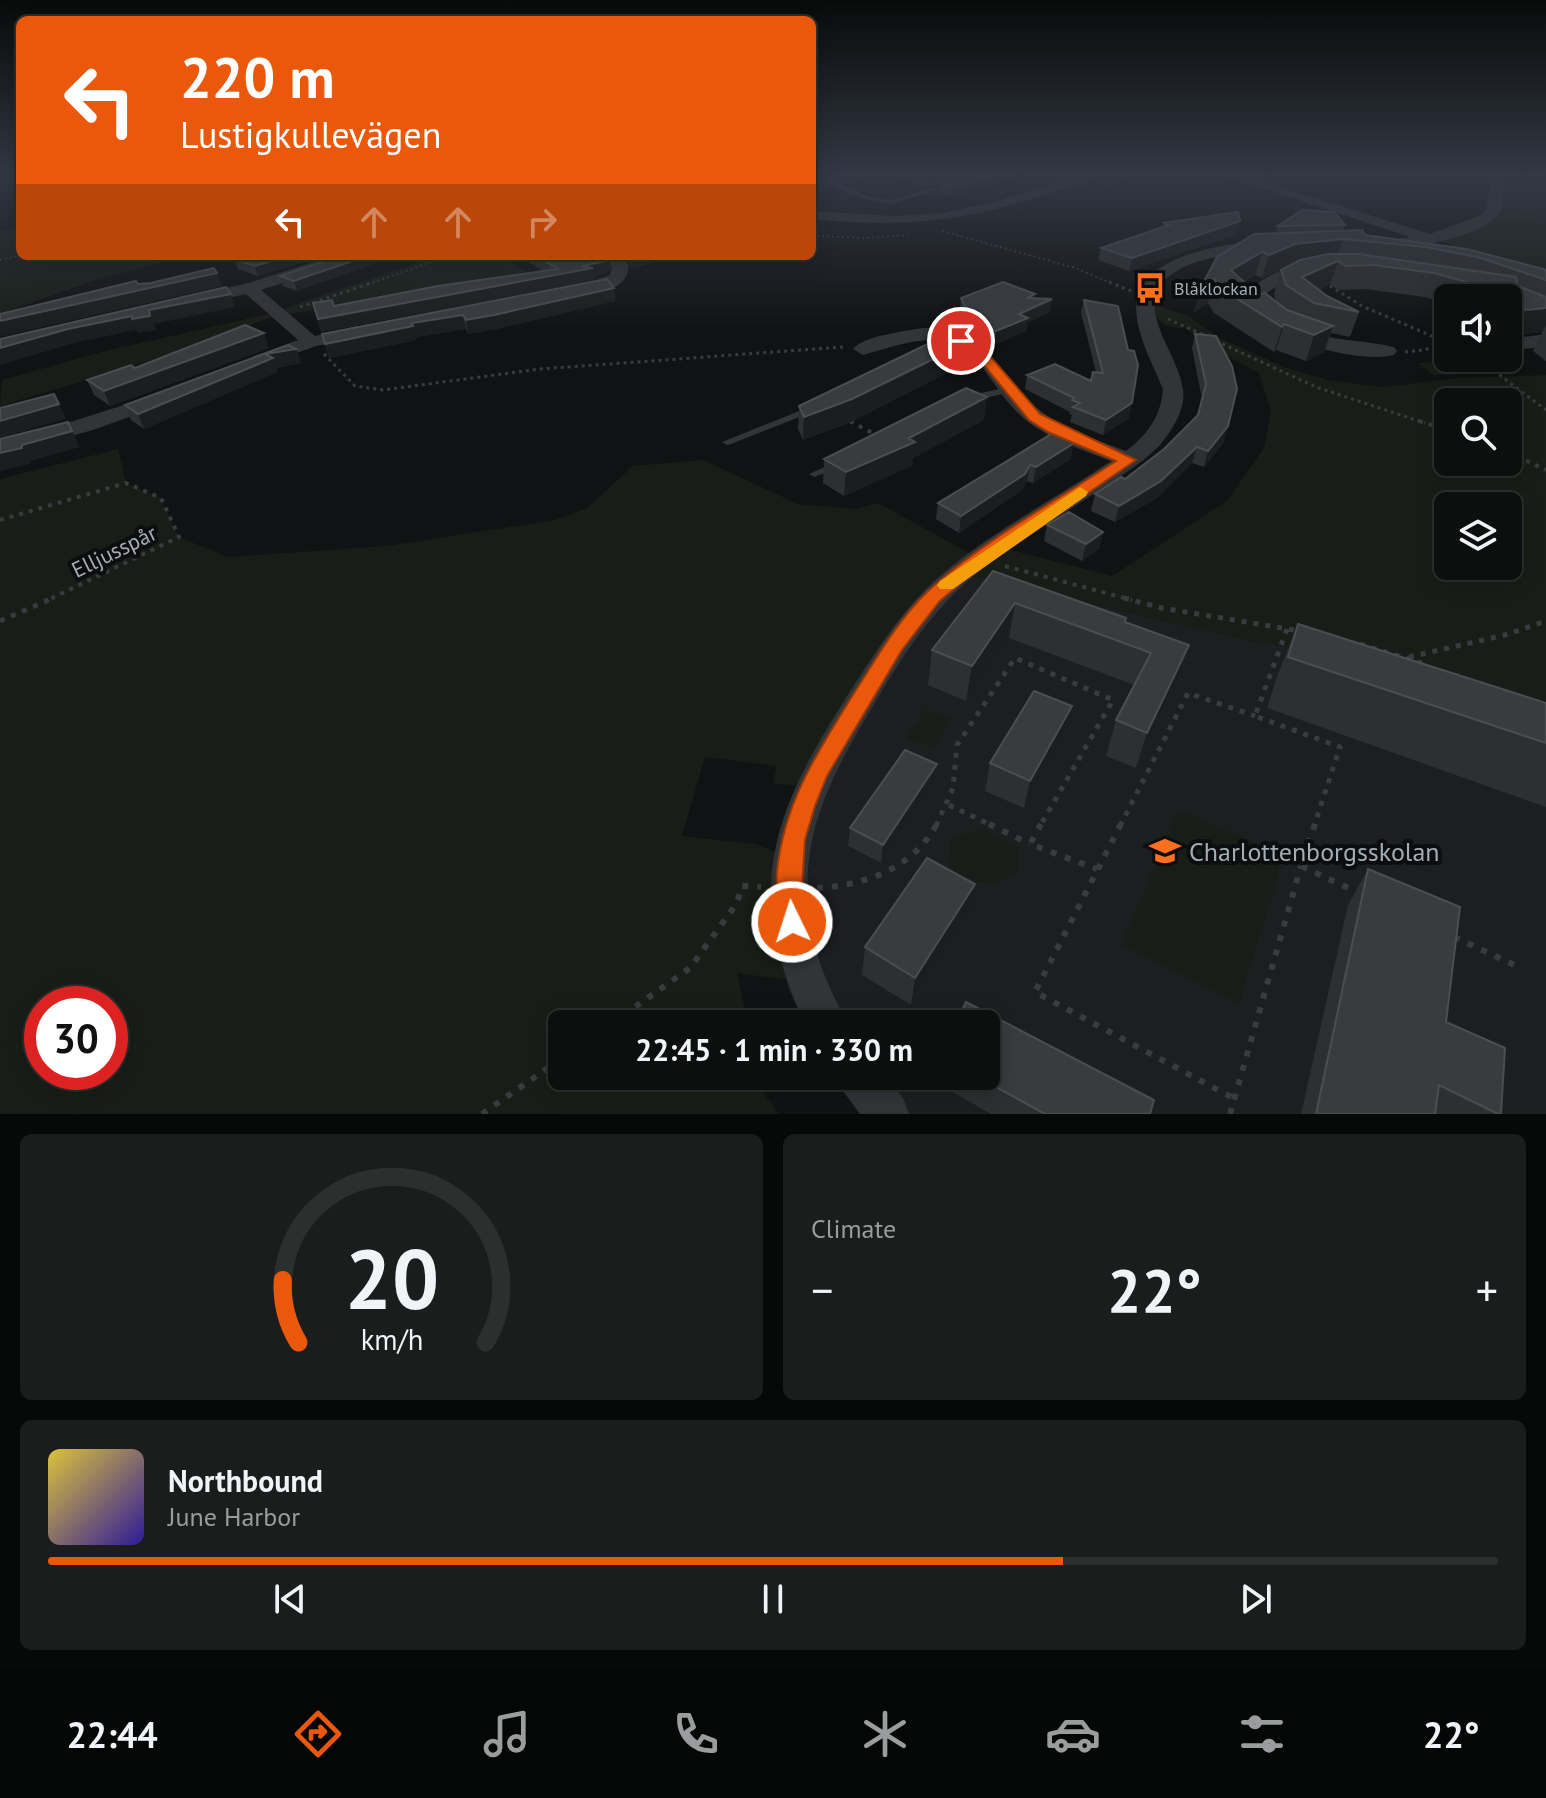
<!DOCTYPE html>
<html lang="en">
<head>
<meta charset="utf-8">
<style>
	body { margin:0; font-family:"PT Sans",sans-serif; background:#1b1c1c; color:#f1f3f6; height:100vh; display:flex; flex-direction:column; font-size:30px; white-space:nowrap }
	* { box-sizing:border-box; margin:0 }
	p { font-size:26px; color:#9a9c9e }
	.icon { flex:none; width:44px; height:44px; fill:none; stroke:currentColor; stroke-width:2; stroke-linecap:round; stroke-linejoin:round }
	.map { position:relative; height:1114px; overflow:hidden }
	.details { display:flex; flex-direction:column; gap:20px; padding:20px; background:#070808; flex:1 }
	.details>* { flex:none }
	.guide { position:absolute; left:16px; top:16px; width:800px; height:244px; border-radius:12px; box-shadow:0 4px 20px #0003,0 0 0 2px #2d2e2e; background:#ea580c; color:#fff; overflow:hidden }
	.tools { position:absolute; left:1434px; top:284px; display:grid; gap:16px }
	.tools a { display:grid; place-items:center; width:88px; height:88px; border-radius:12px; background:#0d0e0e; box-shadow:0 4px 20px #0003,0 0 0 2px #2d2e2e; font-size:40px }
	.speed { position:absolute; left:24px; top:986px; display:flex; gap:16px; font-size:40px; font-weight:700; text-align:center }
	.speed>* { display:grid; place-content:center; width:104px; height:104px; border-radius:50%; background:#0d0e0e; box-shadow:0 4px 20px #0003,0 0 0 2px #2d2e2e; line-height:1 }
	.speed .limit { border:12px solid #d22; background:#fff; color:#111 }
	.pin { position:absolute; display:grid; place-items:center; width:68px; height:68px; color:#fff; margin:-34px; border:4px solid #fff; border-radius:50%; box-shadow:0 2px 8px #0007 }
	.me { position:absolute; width:88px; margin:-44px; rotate:356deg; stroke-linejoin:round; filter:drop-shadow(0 0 6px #0008) }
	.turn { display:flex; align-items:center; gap:28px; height:168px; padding:0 32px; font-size:36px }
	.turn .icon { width:104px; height:104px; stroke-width:2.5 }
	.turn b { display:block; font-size:56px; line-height:68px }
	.lanes { display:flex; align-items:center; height:76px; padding:0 32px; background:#0003; justify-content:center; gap:40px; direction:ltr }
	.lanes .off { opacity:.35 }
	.big { font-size:60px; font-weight:800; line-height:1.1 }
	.details .widget { flex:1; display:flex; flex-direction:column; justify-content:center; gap:12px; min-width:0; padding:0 28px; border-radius:12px; background:#1b1c1c }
	.details .dial { align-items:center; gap:0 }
	.dial svg { height:208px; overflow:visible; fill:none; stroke:#2d2e2e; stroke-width:7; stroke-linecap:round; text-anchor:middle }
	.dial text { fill:#f1f3f6; stroke:none }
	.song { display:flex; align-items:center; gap:24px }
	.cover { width:96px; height:96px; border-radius:12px; background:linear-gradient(135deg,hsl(50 70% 55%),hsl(250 70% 35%)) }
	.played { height:8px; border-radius:4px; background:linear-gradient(90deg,#ea580c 70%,#2d2e2e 70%) }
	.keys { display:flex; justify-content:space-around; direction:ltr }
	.heat { display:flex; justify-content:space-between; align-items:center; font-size:44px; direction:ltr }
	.details .tiles { flex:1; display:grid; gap:20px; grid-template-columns:1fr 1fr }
	.widget:last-child { grid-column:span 2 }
	.trip { position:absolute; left:548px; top:1010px; width:452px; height:80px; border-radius:12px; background:#0d0e0e; box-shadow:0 4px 20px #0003,0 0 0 2px #2d2e2e; font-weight:800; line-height:80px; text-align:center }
	.menu { display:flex; height:128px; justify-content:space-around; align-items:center; background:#050606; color:#9a9c9e }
	.menu .icon { width:56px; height:56px }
	.menu .on { color:#ea580c }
	.menu b { font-size:36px; color:#f1f3f6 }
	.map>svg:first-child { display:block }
</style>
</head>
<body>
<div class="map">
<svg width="1546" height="1114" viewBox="0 0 1546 1114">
	<rect width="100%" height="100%" fill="#111213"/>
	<!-- built -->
	<path fill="#1d1e20" d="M1484,174H1546V218L1493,207L1496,179Z
		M964,574L1248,640L1364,659L1546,719V1114H864L837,1076H986V1024H805L788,988L775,895L848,715Z"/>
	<!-- green -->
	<path fill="#181e17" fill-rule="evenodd" d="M1493,207L1546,218V278L1430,238L1466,226Z
		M20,227V256H182L96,280L0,314V231Z
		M436,256H499L533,275L272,317L163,357L0,406L2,380L101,352L268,314Z
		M1146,302L1188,316L1220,338L1284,367L1328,380L1382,387L1459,378L1546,375V719L1364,659L1248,640L964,574L804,787L773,783L777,766L705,757L682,836L756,844L779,854L788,980L737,973L748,1024H562V1076H760L763,1092L779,1114H0V479L118,449L126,483L161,498L179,537L228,557L386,546L555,520L587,508L633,466L703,460L798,504L857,509L878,503L982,560L1000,547L1112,576L1227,501L1264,448L1271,412L1259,373L1201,342L1187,329L1167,326L1148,312ZM1448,402H1508V462H1448ZM1448,506H1508V566H1448ZM42,1004H110V1072H42Z
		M1466,361L1483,373L1434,375L1417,363Z
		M926,709L951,719L934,748L907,738Z
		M1179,810L1284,856L1239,1003L1122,944Z
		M981,829L1017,847L1019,872L992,886L948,871L952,837Z"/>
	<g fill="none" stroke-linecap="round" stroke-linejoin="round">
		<!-- path-far4 -->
		<path stroke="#383c40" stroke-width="2" stroke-dasharray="2 3" stroke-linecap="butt" d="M852,174L872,181
			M1106,184L1138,174
			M942,231L1076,268L1113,284
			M812,236L866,238L908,235
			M0,260L20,256
			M1324,282L1327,284
			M368,284L449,256"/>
		<!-- path-far3 -->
		<path stroke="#383c40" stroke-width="3" stroke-dasharray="3 4" stroke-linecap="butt" d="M1109,282L1131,291
			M1324,282L1362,306L1448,343
			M300,307L374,282
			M1168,319L1208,337
			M1216,341L1316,387L1425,423
			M1405,352L1425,350L1442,342
			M324,354L355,386L383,390L540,369L843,347
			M1477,358L1546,410
			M849,420L854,423"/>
		<!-- path-far2 -->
		<path stroke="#383c40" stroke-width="4" stroke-dasharray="4 6" stroke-linecap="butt" d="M850,421L876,435
			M1419,421L1448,430
			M1508,452L1546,470
			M0,520L126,483L161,498L179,537L48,600
			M1005,566L1132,600"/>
		<!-- path-far1 -->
		<path stroke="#383c40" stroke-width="5" stroke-dasharray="5 7" stroke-linecap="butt" d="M1124,598L1162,608L1300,631
			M0,621L53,598
			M1287,629L1255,716L1340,747L1314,826
			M1360,644L1428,665
			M1409,657L1505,635L1546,621
			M949,805L993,826
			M936,826L953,788L957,745L1015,658L1113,700L1040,826
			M1120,826L1188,693L1255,716"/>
		<!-- path -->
		<path stroke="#383c40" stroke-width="6" stroke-dasharray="6 9" stroke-linecap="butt" d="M989,824L1030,844
			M1041,824L1030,844L1097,869
			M1121,824L1035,992L1235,1099
			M1315,824L1301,866L1359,893
			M817,888C866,885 912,869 937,824
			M1454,937L1521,968
			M611,1024L690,968L737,903L742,886L761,887
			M482,1114L562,1058
			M1230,1114L1301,866"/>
		<!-- lane -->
		<path fill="#323538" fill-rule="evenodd" d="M812,174H818L865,195L890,200L954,182L957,184L890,204L861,198L812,176Z
			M981,351L984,352V356L945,358L941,355L945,352Z
			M1009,387L1012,388V392L966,402L961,399L966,396Z
			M814,405L819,408L817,410L731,444L727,445L722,442Z
			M836,462L841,465L840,467L814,477L809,474Z"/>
		<!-- street -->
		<path fill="#323538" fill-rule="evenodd" d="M1082,174H1102C1089,184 1066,188 1050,193C963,222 902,228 812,219V211L893,216L941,213L994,202Z
			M1219,174H1239L1430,234L1481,215L1487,207L1491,176L1503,179C1502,189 1505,202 1500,211C1487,238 1408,248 1380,251L1374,249V243L1410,237Z
			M1265,240L1273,245L1271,248C1241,255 1210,254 1182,268C1122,299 1178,348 1183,390C1186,409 1172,431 1160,445C1145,461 1125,473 1107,485C1067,512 1025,537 986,566C938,602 906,650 876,701C822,791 788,855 820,963C827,984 838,1004 847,1024H805C741,886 774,810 851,690C877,650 903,608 940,576C992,531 1055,499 1111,461C1080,449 1044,438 1019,414C1004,400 994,382 981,366C949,323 905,344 863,355L853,349C863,338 885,335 899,332C993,311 985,371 1042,412C1067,431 1097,440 1126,451C1147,435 1161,417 1163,389C1153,364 1132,327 1137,300C1146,253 1227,244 1265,240Z
			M333,256H357L355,259L261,290L315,336L357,326L366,332L364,336L316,346L261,366L254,364L251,360L254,356L298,340L246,294L195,305L186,300L189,296L245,284Z
			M600,256C612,256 621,254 629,265C628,269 628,274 625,278C618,291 585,300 571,297L568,293L571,289L610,275L612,266Z
			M1312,266L1318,268L1320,271L1318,274L1287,280L1268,292L1266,294C1287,345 1350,336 1394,347L1397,351L1394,355C1363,363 1293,345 1269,325C1258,316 1253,306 1248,294C1264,273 1287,268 1312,266Z
			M1546,334V346L1508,351V339Z
			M161,393L171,399L168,403L93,430L0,455V441L77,420Z
			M836,1076H885L903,1098L909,1114H860L843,1091Z"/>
	</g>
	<!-- wall -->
	<path fill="#2d2f31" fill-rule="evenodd" d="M888,174H1028L951,196L940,193L941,183L925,187Z
		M1164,223L1237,234L1129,271L1098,260L1101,248L1163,227Z
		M1345,225L1343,231L1546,270V361L1533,351L1542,332L1514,335L1508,331V298H1448V304L1425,297L1365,289L1338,290L1330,284L1319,290L1327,296L1359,312L1350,337L1331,333L1324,352L1306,361L1276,350L1274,352L1214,313L1208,303L1194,312L1201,287L1276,233L1278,226ZM1281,270L1274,294L1276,301L1258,295L1244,282L1255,275L1262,278Z
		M323,256L258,276L238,269L234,259Z
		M341,256L297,291L283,286L280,276Z
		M519,256H608L611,269L606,273L594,276L595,280L321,332L313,303L334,306L543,271Z
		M626,256H676L632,268Z
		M614,288L615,301L496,329L468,334L466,329L416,337V340L329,358L322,334Z
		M1035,294L1034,298L1050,312L1027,323L1026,331L994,345L970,334L960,311L961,298Z
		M1084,300L1129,418L1103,435L1070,422L1072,415L1069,414L1070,412L1025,389L1027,375L1091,381L1096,372L1081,313Z
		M1195,334L1224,442L1204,467L1192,463L1157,498L1115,522L1091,511L1095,494L1125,479L1164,449L1198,416L1202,399L1192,348Z
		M960,346L958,367L851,422L803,440L798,429L799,406Z
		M269,348L110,406L94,395L87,380L135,368Z
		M296,349L301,363L276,368L277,372L144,429L131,420L125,405Z
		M984,420L913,458V465L844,496L823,483L824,459Z
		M1053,433L1071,459L1033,483L1027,481L1022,490L959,533L936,519L938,503Z
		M1047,525L1103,532L1099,549L1082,561L1044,541Z
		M993,571L1126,622L1177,680L1136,768L1106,756L1116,720L1134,685L1009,638L966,701L928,685L932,650Z
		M1298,624L1546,703V807L1267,708L1278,674Z
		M1072,706L1065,733L1024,808L985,791L990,763Z
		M937,764L934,783L881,863L848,846L850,828Z
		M1368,869L1446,1022L1501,1114H1301L1348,905Z
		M970,912L911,1005L862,975L865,947Z
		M936,1076H986L1150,1114H991L935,1082Z"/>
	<!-- shaded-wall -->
	<path fill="#1c1d1f" d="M940,174H974L925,187L926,177Z
		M997,174H1028L951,196L952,187Z
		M1240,221L1237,234L1129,271L1132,258Z
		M1343,239L1335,262L1288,268L1262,278L1269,255L1295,244Z
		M1262,252L1255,275L1227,292L1231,270Z
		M289,256H323L258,276L255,266Z
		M367,256H397L297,291L294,281Z
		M631,256H676L632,268Z
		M609,257L611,269L606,273L594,276L595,280L321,332L318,319L582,266Z
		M1338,261L1330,284L1304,297L1302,277Z
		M217,273L222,286L0,337V321Z
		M1214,279L1208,303L1194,312L1201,287Z
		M614,288L615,301L496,329L468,334L466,320Z
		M231,294L235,307L155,324L156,330L138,333L136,330L74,343L0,365V348L68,329L149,310Z
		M1035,294L1033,307L1052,299L1050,312L1027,323L1026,331L994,345L996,331L1019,314L1027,298Z
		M1546,308V325L1542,332L1514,335L1526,310Z
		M463,315L466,329L416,337V340L329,358L325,344L412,323Z
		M1284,324L1276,350L1274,352L1282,327Z
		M1333,326L1324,352L1306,361L1314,335Z
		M264,333L269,348L110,406L104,391Z
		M960,346L958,367L851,422L803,440L804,417Z
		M296,349L301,363L276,368L277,372L144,429L138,414L265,354Z
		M987,397L984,420L913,458V465L844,496L846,472Z
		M1132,403L1129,418L1103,435L1106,420Z
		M59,404L66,419L0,438V421Z
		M1228,426L1224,442L1204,467L1208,451Z
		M72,431L80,447L30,461V464L0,471V453L22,445Z
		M1074,443L1071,459L1033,483L1036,467Z
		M1197,447L1192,463L1157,498L1115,522L1119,506Z
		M1030,465L1027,481L1022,490L959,533L961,516Z
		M1103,532L1099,549L1082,561L1086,544Z
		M1015,603L1009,638L966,701L972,666Z
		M1189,645L1177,680L1136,768L1147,733Z
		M1072,706L1065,733L1024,808L1030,781Z
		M937,764L934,783L881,863L883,845Z
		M975,884L970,912L911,1005L915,978Z"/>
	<!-- building -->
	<path fill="#393c3f" stroke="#4a4e52" stroke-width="2" d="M916,174H940L926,177Z
		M973,174H997L952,187L941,183Z
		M1302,210L1334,212L1345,225L1278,226Z
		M1238,212L1240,221L1132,258L1101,248L1169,225L1164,223Z
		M1362,230L1365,235L1467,249L1543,269L1546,270V280L1481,258L1426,247L1343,239L1295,244L1269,255L1262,252L1231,270L1258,295L1265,293L1287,310L1333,326L1314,335L1284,324L1282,327L1220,288L1214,279L1201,287L1217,257L1254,234Z
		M1328,254H1359L1516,277L1518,286L1546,297V308L1526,310L1502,292L1434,273L1373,265L1346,266L1338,261L1302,277L1327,296L1359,312L1314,303L1286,285L1281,270L1300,260Z
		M243,256H289L255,266L234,259Z
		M341,256H367L294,281L280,276Z
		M536,256H608L609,257L605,261L582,266L593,268L318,319L313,303L332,300L334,306L438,286L558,269Z
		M214,268L217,273L0,321V314L136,281L138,284L151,283Z
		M607,279L614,288L494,315L466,320L463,315L412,323L413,326L325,344L322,334Z
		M1003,282L1035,294L1027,298L1052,299L1019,314L1028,318L996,331L971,320L961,298Z
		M226,287L231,294L149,310L150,316L132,319V316L68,329L0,348V339Z
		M1084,300L1118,306L1128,350L1134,351L1138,365L1132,403L1106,420L1073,407L1080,403L1072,400L1074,398L1027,375L1055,364L1091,381L1093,372L1103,373Z
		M245,325L264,333L104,391L87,380L131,365L135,368Z
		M1195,334L1216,336L1232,366L1237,389L1228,426L1208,451L1197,447L1161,481L1119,506L1095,494L1121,477L1125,479L1164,449L1198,415L1206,384Z
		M938,339H957L960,346L852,399L804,417L799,406Z
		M288,345L296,349L265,354L273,358L138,414L125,405Z
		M966,388L987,397L909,438L915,442L846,472L824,459Z
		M54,394L59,404L0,421V408Z
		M68,422L72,431L22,445V448L0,453V439Z
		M1053,433L1074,443L1036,467L1030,465L1025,474L961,516L938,503Z
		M1069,512L1103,532L1086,544L1047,525Z
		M993,571L1126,618L1125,622L1189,645L1147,733L1116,720L1151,653L1015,603L972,666L932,650Z
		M1298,624L1546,703V743L1288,657Z
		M1034,691L1072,706L1030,781L990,763Z
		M905,750L937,764L883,845L850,828Z
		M927,858L975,884L915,978L865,947Z
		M1368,869L1460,907L1446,1022L1505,1048L1501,1114H1498L1439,1085L1435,1114H1316Z
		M966,1002L1154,1100L1150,1114H1045L976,1076H986V1024H955Z"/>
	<!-- sky -->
	<linearGradient id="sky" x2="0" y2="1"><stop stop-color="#090a0a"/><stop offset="0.53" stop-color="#323944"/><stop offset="1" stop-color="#323944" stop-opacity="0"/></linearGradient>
	<rect width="1546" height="330" fill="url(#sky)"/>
	<!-- route -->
	<path fill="#ea580c" stroke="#983908" stroke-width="2" d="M961,337L983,348L1040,414L1136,460L971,574L939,602L902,650L827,776L815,806L805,840L802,888L805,922L801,931L792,934L783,931C774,913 776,890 777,871C784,801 820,748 856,690C877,657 898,620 927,592C979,543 1056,501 1116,461L1048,432L1029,420L974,353L955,341Z"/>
	<!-- slow -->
	<path fill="#f59e0b" d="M1080,487L1088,492L1086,496L953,589H940L937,585L940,581Z"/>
	<!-- icons -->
	<defs>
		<symbol id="bus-bare" viewBox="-9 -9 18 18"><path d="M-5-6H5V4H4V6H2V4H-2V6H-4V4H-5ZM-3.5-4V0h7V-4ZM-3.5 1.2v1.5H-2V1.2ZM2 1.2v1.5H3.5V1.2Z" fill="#ff6f1e" stroke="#0c0d0e" stroke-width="2.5" paint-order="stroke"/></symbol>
		<symbol id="school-bare" viewBox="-9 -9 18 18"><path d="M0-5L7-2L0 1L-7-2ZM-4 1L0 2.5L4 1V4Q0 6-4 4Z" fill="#ff6f1e" stroke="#0c0d0e" stroke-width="2.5" paint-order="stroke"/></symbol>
	</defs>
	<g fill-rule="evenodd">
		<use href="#bus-bare" x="1128" y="266" width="44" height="44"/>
		<use href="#school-bare" x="1143" y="829" width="44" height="44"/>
	</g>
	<g text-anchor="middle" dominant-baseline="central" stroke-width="8" stroke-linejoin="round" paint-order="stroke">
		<!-- far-poi labels -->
		<g font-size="18" fill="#a2adb5" stroke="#0c0d0e" text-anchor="start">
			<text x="1174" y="288">Blåklockan</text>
		</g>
		<!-- street labels -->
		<g font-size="22" fill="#a2adb5" stroke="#0c0d0e">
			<text transform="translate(114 551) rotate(-26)">Elljusspår</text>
		</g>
		<!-- near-poi labels -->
		<g font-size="26" fill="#a2adb5" stroke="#0c0d0e" text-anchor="start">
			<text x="1189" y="851">Charlottenborgsskolan</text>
		</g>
	</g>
</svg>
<div class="tools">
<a><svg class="icon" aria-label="sound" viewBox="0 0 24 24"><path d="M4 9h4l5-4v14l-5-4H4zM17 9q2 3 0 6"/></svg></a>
<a><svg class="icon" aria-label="search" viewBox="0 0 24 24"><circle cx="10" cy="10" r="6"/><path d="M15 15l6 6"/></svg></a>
<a><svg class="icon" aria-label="layers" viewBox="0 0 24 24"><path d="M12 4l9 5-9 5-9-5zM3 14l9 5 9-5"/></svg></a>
</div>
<div class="speed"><div class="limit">30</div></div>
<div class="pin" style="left:961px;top:341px;background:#d93025"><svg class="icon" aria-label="arrive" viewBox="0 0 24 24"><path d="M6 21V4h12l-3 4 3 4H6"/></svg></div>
<svg class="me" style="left:792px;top:922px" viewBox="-20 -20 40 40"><circle r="17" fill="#ea580c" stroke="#fff" stroke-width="3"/><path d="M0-11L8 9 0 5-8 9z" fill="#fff"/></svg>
<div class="trip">22:45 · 1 min · 330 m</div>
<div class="guide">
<div class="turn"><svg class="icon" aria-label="left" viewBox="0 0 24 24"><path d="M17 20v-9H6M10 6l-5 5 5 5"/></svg><div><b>220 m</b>Lustigkullevägen</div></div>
<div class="lanes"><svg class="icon" aria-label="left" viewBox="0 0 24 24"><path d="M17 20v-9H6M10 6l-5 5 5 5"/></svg><svg class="icon off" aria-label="ahead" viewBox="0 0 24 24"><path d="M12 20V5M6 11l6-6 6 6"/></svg><svg class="icon off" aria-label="ahead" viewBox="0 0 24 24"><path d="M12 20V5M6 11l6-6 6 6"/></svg><svg class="icon off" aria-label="right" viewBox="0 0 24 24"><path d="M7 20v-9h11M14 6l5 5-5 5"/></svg></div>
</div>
</div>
<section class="details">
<div class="tiles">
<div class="widget dial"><svg viewBox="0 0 100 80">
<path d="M14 69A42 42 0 1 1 86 69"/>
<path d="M14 69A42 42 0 0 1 8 45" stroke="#ea580c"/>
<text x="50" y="56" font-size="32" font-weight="700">20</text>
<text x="50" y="72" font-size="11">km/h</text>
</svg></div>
<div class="widget"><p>Climate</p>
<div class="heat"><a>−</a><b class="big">22°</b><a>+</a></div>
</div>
<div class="widget">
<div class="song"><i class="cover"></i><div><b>Northbound</b><p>June Harbor</p></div></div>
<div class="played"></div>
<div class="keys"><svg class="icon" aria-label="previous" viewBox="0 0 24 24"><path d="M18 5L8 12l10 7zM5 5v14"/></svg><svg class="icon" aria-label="pause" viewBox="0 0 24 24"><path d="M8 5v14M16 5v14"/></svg><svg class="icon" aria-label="next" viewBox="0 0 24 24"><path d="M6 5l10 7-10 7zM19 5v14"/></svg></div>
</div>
</div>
</section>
<nav class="menu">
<b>22:44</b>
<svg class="icon on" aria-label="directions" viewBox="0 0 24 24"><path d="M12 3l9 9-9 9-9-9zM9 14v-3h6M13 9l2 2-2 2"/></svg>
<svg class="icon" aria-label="music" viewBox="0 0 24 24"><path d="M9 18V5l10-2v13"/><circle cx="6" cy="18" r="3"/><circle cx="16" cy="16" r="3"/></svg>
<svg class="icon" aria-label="phone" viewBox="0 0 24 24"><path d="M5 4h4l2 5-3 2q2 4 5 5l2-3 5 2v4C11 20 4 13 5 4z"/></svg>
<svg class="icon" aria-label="climate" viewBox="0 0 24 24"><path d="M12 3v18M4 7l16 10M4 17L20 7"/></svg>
<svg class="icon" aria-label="car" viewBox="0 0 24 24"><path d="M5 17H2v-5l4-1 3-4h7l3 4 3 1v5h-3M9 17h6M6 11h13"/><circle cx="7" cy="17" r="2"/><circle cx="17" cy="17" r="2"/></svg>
<svg class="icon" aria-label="filters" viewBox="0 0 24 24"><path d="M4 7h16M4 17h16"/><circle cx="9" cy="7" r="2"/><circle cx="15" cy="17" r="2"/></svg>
<b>22°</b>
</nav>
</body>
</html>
